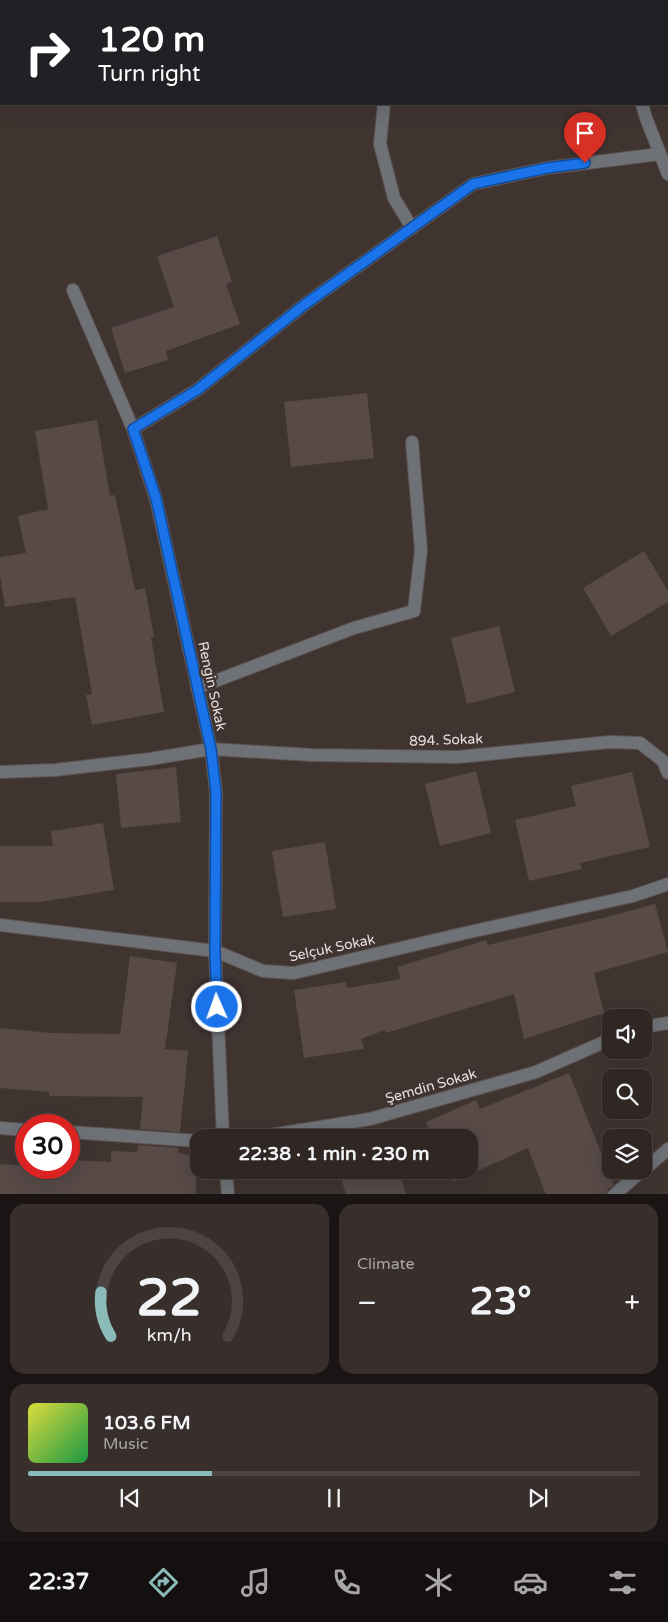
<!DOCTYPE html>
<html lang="en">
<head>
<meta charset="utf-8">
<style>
	body { margin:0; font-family:"Varela Round",sans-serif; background:#382f2d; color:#f1f3f6; height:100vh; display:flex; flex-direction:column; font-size:19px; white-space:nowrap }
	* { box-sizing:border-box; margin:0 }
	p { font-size:16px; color:#a8a5a7 }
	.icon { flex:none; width:28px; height:28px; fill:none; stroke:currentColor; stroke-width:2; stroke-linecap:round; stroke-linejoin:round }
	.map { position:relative; height:1194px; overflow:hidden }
	.side { display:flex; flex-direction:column; gap:10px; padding:10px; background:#1a1514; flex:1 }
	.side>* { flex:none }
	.guide { position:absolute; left:0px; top:0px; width:669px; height:105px; box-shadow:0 5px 20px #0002,0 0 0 1px #4b4442; background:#202124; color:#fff; overflow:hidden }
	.controls { position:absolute; left:602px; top:1009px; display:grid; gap:10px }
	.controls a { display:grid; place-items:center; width:50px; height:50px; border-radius:10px; background:#302725; box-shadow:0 5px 20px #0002,0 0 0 1px #4b4442; font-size:25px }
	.speed { position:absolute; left:15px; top:1114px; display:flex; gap:10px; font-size:25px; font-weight:700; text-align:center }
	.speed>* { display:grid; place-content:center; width:65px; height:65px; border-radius:50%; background:#302725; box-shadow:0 5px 20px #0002,0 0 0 1px #4b4442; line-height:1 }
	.speed .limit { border:8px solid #d22; background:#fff; color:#111 }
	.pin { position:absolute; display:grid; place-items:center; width:42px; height:42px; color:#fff; margin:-51px -21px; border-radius:50% 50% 50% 0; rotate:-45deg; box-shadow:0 0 5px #0007 }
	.pin .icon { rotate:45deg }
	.me { position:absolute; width:55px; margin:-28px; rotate:358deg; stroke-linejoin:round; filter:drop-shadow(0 0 4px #0008) }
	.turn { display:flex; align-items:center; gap:18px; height:105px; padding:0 15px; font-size:22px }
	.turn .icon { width:65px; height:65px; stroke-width:2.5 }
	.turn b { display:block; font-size:35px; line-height:42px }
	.big { font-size:38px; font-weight:700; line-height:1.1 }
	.side .widget { flex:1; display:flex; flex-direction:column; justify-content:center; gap:8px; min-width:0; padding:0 18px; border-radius:15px; background:#382f2d }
	.side .dial { align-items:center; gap:0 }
	.dial svg { height:130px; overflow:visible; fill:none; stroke:#4b4442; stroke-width:7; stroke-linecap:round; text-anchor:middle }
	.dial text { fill:#f1f3f6; stroke:none }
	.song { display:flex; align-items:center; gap:15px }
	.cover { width:60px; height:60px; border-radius:8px; background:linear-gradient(135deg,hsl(60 70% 55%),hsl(140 70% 35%)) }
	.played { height:5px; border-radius:2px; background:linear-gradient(90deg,#8bbbb9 30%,#4b4442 30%) }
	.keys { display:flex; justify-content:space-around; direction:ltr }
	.heat { display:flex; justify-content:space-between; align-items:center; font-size:28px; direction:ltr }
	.side .tiles { flex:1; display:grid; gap:10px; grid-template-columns:1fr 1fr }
	.widget:last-child { grid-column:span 2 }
	.trip { position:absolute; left:190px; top:1129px; width:288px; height:50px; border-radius:15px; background:#302725; box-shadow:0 5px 20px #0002,0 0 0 1px #4b4442; font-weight:700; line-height:50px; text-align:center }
	.menu { display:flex; height:80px; justify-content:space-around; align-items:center; background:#13100f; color:#a8a5a7 }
	.menu .icon { width:35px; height:35px }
	.menu .current { color:#8bbbb9 }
	.menu b { font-size:22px; color:#f1f3f6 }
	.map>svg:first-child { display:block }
</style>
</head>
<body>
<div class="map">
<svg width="668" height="1195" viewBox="0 0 668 1195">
	<rect width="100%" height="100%" fill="#403431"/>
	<!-- building -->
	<path fill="#574a47" d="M217,236L232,282L226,284L240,324L166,351L168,360L125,373L111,328L174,307L157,256Z
		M367,393L374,458L291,467L284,402Z
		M97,420L110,496L115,495L135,590L145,588L154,637H151L164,712L92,725L86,695L92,694L75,597L5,607L0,575V557L26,553L18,516L48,509L35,431Z
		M644,551L668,591V602L611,636L583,588Z
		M499,626L515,692L467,704L451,638Z
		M176,767L181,822L121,828L116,774Z
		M476,771L491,833L440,846L425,784Z
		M632,772L650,847L580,863L582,869L529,881L515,820L576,806L571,786Z
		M103,823L114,890L41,902H0V846H53L51,831Z
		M325,842L336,909L283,917L272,851Z
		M655,904L668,952L594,973L604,1013L524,1039L514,994L386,1033L385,1030L361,1039L364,1049L304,1058L294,990L346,982L347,988L401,979L397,967L486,940L488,945L603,918Z
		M130,956L177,963L165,1049L188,1051L180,1132L140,1129L143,1097L49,1096V1092L0,1088V1028L51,1033L120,1034Z
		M569,1073L614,1185L608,1189L606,1195H546L528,1148L453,1182L447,1170H469V1138H433L426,1122L476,1100L480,1109Z
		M387,1130L389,1138H361Z
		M138,1145L178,1148V1152L190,1156L196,1162V1195H0V1164L26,1166V1168L69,1169V1160L111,1162V1151L137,1152Z
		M339,1170H399L406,1195H346Z"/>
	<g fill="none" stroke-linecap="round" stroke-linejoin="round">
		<defs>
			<path id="minor" d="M406,0V1
				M627,1V0
				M384,104L380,144L394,198L412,228
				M642,104L646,118L668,174
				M73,290L133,429L156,499L211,749L216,792L215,951L223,1138
				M133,429L197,390L304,305L473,184L547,168L660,154
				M197,688L354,628L414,611L421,550L412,442
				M0,772L55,770L150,759L211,749L312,755L458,757L610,742L640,743L663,761L668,773
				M0,925L215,951L263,971L294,973L465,933L633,896L668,884
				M644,1027L668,1023
				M0,1128L26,1130
				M69,1132L199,1141
				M252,1138L370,1119L536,1072L611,1039
				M226,1170L228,1195
				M644,1170L668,1149
				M614,1195L643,1170"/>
		</defs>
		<!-- minor casing -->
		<use href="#minor" stroke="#5e5350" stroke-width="14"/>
		<!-- minor -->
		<use href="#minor" stroke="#6e7176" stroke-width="12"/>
	</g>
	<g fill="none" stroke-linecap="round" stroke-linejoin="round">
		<defs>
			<path id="route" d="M217,1007L215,951L216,792L211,749L156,498L133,429L197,390L304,305L473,184L547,168L585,163"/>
		</defs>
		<!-- route casing -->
		<use href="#route" stroke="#114b97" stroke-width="12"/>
		<!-- route -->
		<use href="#route" stroke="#1a73e8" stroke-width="9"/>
	</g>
	<g text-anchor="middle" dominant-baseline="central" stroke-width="5" stroke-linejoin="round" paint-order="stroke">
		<!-- street labels -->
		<g font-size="14" fill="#e8dfde" stroke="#403431">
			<text transform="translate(212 686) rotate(78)">Rengin Sokak</text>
			<text transform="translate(446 740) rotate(-2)">894. Sokak</text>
			<text transform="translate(332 948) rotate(-12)">Selçuk Sokak</text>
			<text transform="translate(431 1086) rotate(-16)">Şemdin Sokak</text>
		</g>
	</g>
</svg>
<div class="controls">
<a><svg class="icon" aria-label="sound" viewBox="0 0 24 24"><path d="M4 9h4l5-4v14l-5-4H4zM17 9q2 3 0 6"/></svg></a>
<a><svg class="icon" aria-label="search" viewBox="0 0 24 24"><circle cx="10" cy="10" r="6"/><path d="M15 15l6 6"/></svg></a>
<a><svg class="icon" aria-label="layers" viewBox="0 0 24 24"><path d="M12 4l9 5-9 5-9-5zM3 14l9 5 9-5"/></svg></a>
</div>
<div class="speed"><div class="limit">30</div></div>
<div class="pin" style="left:585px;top:163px;background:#d93025"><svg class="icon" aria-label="arrive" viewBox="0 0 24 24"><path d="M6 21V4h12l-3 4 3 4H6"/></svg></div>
<svg class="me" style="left:217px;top:1007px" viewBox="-20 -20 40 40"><circle r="17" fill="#1a73e8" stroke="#fff" stroke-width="3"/><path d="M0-11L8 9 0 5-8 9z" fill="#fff"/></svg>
<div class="trip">22:38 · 1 min · 230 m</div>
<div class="guide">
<div class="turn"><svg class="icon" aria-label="right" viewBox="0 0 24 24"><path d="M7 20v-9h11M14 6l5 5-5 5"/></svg><div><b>120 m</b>Turn right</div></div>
</div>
</div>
<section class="side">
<div class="tiles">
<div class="widget dial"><svg viewBox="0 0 100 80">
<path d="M14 69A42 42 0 1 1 86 69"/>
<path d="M14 69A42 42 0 0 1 8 42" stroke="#8bbbb9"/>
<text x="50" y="56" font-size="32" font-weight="700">22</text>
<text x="50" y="72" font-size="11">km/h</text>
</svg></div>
<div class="widget"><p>Climate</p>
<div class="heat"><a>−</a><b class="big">23°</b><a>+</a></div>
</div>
<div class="widget">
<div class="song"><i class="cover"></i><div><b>103.6 FM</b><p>Music</p></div></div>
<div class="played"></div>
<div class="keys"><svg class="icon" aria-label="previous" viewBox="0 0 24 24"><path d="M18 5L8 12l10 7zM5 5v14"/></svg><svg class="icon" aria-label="pause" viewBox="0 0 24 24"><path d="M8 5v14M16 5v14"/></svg><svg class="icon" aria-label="next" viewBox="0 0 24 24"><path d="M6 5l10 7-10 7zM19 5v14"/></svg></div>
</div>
</div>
</section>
<nav class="menu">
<b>22:37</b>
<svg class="icon current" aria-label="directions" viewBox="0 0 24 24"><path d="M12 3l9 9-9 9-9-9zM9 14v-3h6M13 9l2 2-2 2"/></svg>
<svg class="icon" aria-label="music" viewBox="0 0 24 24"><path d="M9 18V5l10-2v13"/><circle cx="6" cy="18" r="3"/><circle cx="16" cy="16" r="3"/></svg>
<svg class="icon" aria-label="phone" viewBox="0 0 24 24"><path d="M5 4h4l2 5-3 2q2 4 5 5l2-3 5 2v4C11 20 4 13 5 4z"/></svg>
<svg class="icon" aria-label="climate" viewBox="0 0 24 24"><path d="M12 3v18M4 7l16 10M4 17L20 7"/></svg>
<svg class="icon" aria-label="car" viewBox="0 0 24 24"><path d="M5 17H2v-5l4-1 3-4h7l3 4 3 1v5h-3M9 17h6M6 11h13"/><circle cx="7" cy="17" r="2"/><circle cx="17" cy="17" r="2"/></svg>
<svg class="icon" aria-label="filters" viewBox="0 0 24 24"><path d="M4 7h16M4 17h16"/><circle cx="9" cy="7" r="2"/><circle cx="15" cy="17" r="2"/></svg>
</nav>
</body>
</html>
